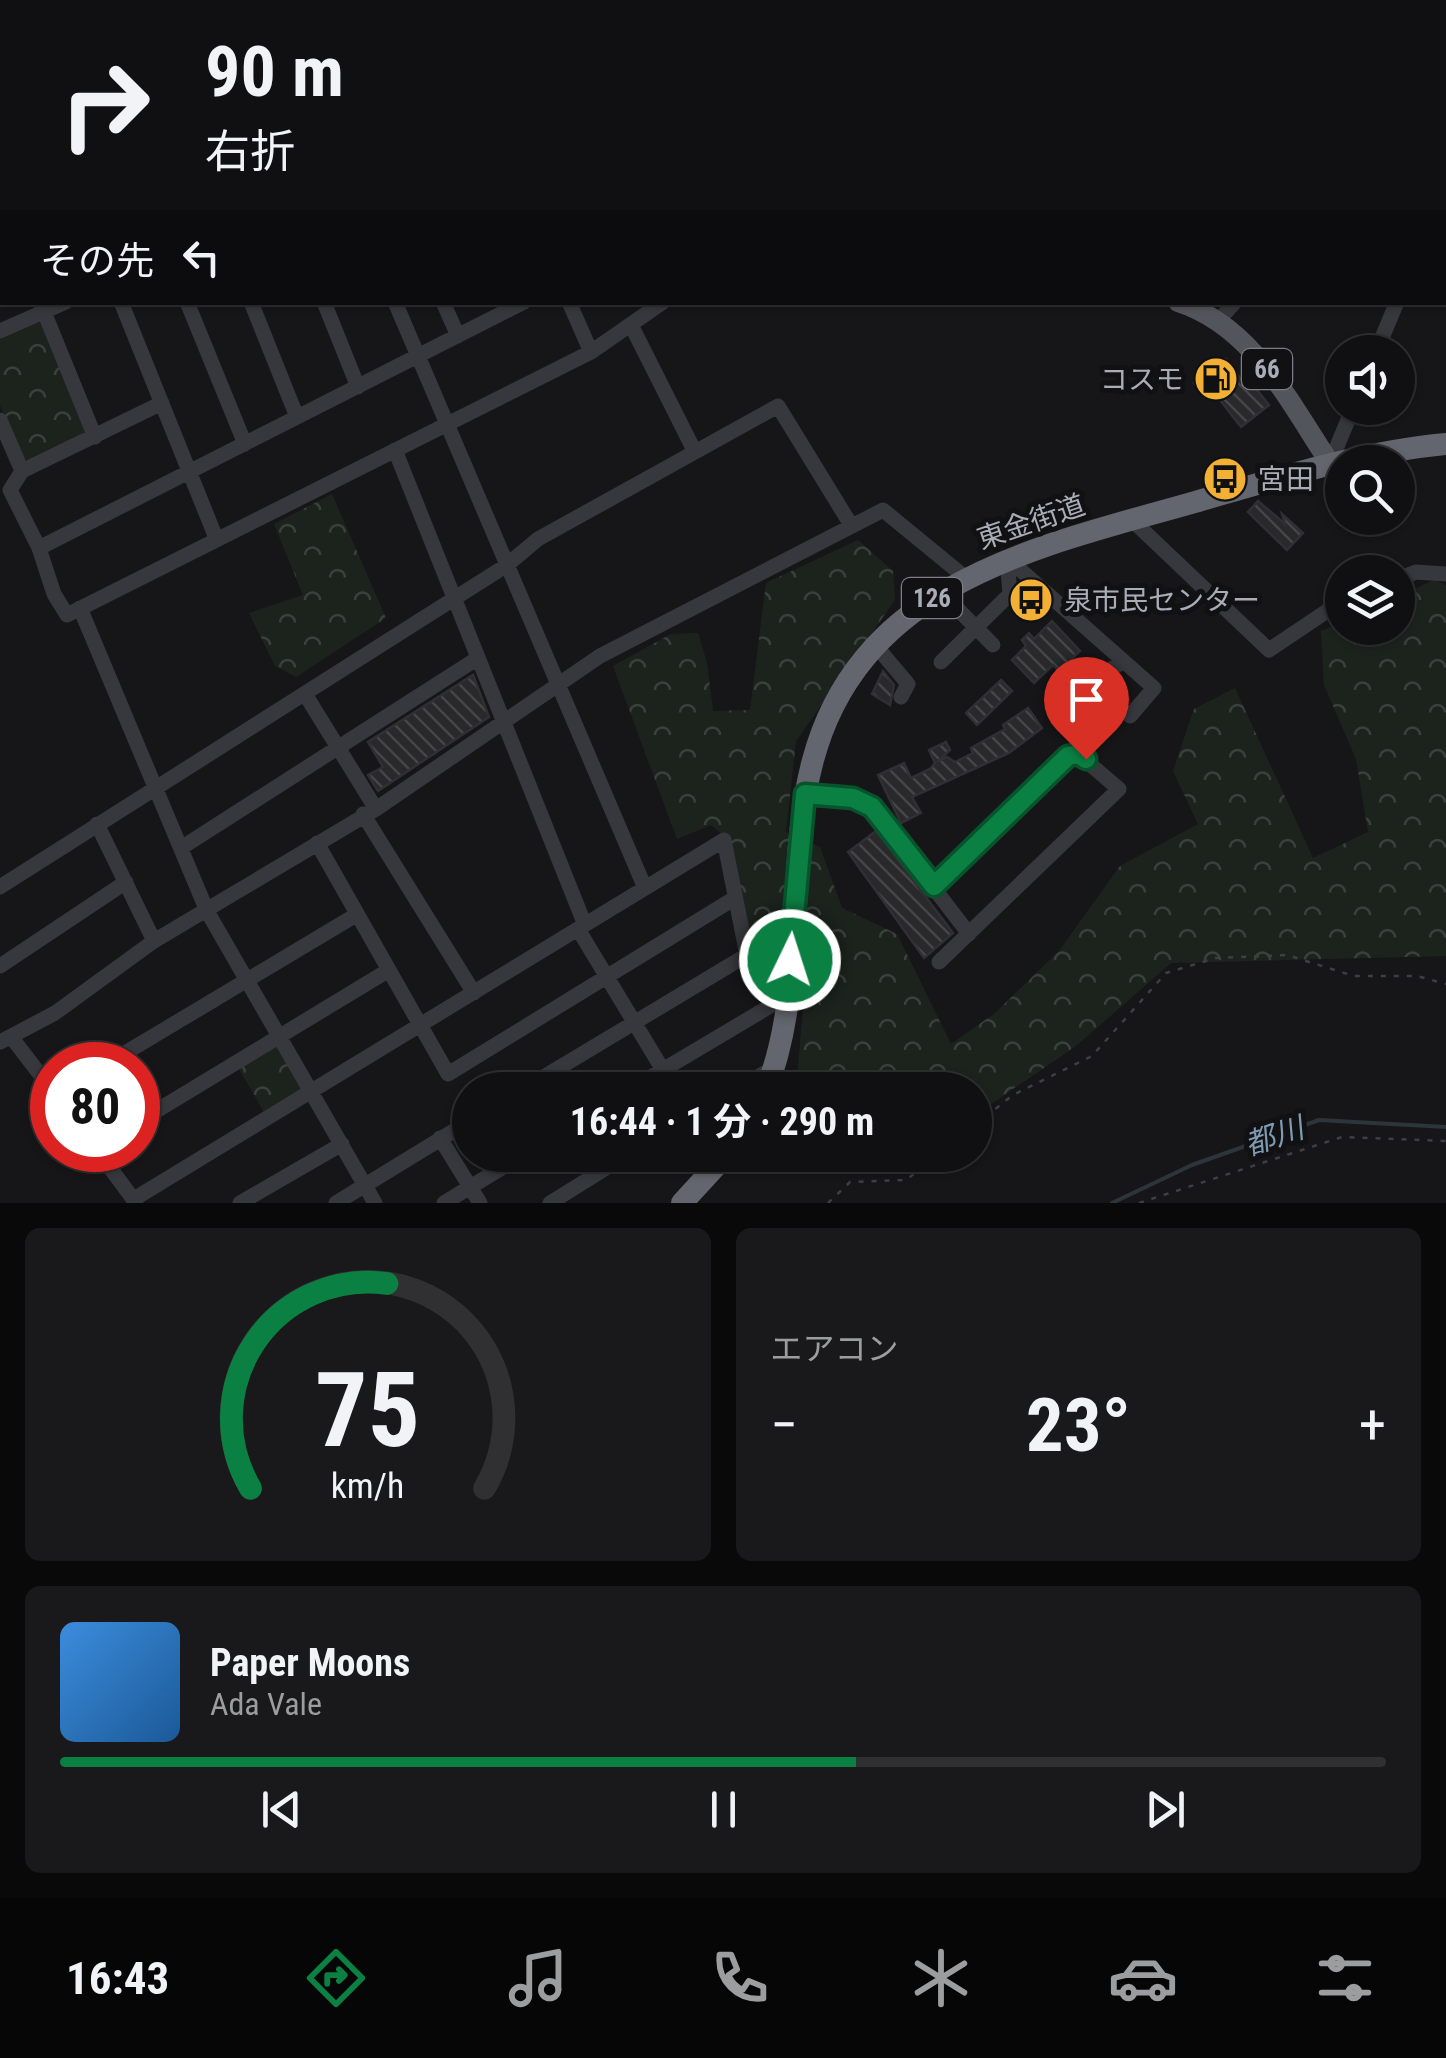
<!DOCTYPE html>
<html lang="ja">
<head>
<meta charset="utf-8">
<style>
	body { margin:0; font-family:"Roboto Condensed","Noto Sans JP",sans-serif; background:#19191b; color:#f1f3f6; height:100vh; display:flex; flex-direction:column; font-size:38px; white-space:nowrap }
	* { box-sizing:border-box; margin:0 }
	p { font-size:32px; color:#9c9d9f }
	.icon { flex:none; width:55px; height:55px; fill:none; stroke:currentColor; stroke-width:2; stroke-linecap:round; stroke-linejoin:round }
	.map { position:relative; height:1203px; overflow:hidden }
	.side { display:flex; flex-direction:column; gap:25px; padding:25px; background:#09090a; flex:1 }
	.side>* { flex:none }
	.hud { position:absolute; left:0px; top:0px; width:1448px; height:305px; box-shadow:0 2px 8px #0004,0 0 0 2px #303032; background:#101012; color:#f1f3f6; overflow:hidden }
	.fabs { position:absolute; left:1325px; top:335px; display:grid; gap:20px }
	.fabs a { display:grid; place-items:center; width:90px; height:90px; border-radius:50%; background:#101012; box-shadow:0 2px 8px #0004,0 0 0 2px #303032; font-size:50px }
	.speed { position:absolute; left:30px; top:1042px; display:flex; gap:20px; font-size:50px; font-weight:700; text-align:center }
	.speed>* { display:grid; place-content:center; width:130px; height:130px; border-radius:50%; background:#101012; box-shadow:0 2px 8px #0004,0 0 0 2px #303032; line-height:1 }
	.speed .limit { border:15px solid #d22; background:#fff; color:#111 }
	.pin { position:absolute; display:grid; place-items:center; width:85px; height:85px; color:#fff; margin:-102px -42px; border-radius:50% 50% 50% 0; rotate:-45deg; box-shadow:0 0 10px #0007 }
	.pin .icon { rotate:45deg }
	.me { position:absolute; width:110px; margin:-55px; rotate:4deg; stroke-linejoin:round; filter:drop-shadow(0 0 8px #0008) }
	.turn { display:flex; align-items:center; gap:35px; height:210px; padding:0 40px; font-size:45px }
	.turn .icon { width:130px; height:130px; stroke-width:2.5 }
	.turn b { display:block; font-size:70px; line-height:85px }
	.then { display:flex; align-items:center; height:95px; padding:0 40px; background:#0003; gap:20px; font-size:38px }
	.big { font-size:75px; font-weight:700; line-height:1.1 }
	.side .tile { flex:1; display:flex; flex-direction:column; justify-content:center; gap:15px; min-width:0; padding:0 35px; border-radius:15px; background:#19191b }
	.side .dial { align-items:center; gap:0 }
	.dial svg { height:260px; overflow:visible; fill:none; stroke:#303032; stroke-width:7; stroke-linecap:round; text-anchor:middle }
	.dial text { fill:#f1f3f6; stroke:none }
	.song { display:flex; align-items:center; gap:30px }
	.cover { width:120px; height:120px; border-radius:15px; background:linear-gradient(135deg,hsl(210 70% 55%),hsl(210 70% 35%)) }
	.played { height:10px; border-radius:5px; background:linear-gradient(90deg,#0b8043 60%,#303032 60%) }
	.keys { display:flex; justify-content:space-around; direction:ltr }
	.heat { display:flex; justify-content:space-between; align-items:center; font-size:55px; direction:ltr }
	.side .tiles { flex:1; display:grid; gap:25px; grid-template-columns:1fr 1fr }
	.tile:last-child { grid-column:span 2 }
	.trip { position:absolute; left:452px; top:1072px; width:540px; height:100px; border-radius:50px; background:#101012; box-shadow:0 2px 8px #0004,0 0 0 2px #303032; font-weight:700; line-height:100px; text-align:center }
	.dock { display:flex; height:160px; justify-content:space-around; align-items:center; background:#060607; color:#9c9d9f }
	.dock .icon { width:70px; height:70px }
	.dock .active { color:#0b8043 }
	.dock b { font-size:45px; color:#f1f3f6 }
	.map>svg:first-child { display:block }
</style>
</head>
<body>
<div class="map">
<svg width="1446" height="1203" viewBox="0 0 1446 1203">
	<defs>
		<pattern id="forest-crowns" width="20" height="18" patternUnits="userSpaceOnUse" patternTransform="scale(2.5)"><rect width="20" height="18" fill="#1c231d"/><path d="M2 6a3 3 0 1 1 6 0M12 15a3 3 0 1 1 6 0" fill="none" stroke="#3a403c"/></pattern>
		<pattern id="building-back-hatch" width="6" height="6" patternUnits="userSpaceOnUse" patternTransform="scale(2.5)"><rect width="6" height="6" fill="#29292c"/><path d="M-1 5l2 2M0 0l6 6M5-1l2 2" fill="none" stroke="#454548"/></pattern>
	</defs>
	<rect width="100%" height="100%" fill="#161618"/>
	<!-- forest -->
	<path fill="url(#forest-crowns)" d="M1102,0H1446V72L1445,2Z
		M37,322L46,326L88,428L83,438L29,461L21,457L0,405V337Z
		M332,494L386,618L296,677L275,666L249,613L303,595L274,524Z
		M858,540L893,571L895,600L796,741L786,832L820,847L842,908L897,934L951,1044L995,1013L1059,951L1120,866L1198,824L1173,771L1194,709L1235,688L1313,858L1368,832L1356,759L1324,685L1321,631L1342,622V628H1398V597L1434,580L1446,585V956L1171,963L1076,1046L975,1115V1090H796L807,963L769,952L752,969L732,842L711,825L677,839L613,666L671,634L698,633L707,663L713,711L750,710L766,583Z
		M280,1042L307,1089L265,1114L238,1067Z
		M794,1155H916L903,1164L794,1174Z"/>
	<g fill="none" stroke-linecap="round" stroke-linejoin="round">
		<!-- stream -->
		<path stroke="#2c353c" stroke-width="4" d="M1112,1203L1192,1165L1319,1120L1446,1127"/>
	</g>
	<!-- building -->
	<path fill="url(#building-back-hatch)" stroke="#303034" stroke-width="2.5" d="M1226,359L1245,385L1250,381L1269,405L1241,427L1213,391L1204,397L1194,383Z
		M1258,501L1285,524L1282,514L1303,533L1287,550L1248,512Z
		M1052,621L1080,651L1059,671L1053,665L1034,683L1012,660L1026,646L1022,640L1029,633L1034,639Z
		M883,671L894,685L890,705L872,694Z
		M473,675L489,717L378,791L368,775L383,767L368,742Z
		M1001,680L1012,691L977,725L966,713Z
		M1028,708L1042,728L1009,753L912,797L921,813L901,823L878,775L904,763L911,778L930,769L935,763L929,750L946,742L950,750L937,762L947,757L955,762L973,753L971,748L1005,729L1003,725Z
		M876,831L953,933L924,958L848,852Z"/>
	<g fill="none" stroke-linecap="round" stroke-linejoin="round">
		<!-- path -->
		<path stroke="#3d3f44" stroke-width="2.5" stroke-dasharray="5 8" stroke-linecap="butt" d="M975,1125L1013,1095L1092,1056L1166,973L1216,958L1287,955L1354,976H1417L1446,984
			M828,1203L850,1182L906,1180L938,1155
			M1139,1203L1342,1137L1446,1141"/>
		<!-- minor -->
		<path stroke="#37383d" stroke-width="15" d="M61,0L62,2
			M196,0L197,2
			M210,0L219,2
			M419,0L420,2
			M135,2L140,0
			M0,4L2,10
			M0,60L2,59
			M0,141L2,140
			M1445,206L1446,204
			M0,208L2,214
			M1445,290H1446
			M40,302L95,437
			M121,302L216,538
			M187,302L245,444
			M251,302L297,417
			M324,302L358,387
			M395,302L645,888
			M443,302L458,336
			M569,302L591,352
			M1218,321L1235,302
			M631,325L695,452
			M0,331L66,302
			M1376,352L1397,302
			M162,403L22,471L10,490L39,548L54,594L67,615L591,352L663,302
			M0,420L22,471
			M395,450L585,925
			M1330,463L1353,408
			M1132,520L1269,650L1342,601
			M39,548L524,302
			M1398,579L1416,572L1446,574
			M941,592L993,645
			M80,608L207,911L375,1203
			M876,646L908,684L901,697
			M941,662L1010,594L1007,558L1154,688L1130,716L1090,684L1123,661
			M305,694L376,809
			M805,794L853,798L872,807L969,934
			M363,814L474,993
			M97,824L154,941
			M317,843L448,1074L735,898
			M181,848L478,658
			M934,886L1068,756L1078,754L1119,789L939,962
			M0,887L507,565L538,539L778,406L851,525
			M578,929L675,1090
			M0,966L126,882
			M12,1038L52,1090
			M0,1042L55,1013L154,941L376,809L600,656L883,510L966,578
			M105,1065L356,915
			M629,1090L787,996
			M735,1090L775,1067
			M138,1122L389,970
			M440,1138L480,1203
			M97,1150L136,1203
			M134,1199L724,840L747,955L522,1090
			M240,1203L342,1144
			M336,1203L470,1121
			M444,1203L523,1155
			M550,1203L627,1155"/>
		<!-- major -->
		<path stroke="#53555c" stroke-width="20" d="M719,0L720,2
			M1178,302C1253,326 1289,402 1330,463"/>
		<!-- highway -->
		<path stroke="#63666e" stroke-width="22" d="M766,1090C807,986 784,868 813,760C861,581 1041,546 1195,502C1278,478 1360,452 1446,444
			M682,1203L726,1155"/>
	</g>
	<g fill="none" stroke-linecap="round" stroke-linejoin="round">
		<defs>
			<path id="route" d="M790,960L805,794L853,798L872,807L934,886L1068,756L1078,754L1086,759"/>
		</defs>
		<!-- route casing -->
		<use href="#route" stroke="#07532c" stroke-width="25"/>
		<!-- route -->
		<use href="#route" stroke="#0b8043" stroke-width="18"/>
	</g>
	<!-- icons -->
	<defs>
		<symbol id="fuel-disc" viewBox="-11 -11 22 22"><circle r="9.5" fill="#f2b134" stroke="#111113"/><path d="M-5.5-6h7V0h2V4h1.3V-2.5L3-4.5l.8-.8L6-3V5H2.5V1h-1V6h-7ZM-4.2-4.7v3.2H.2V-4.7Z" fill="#111"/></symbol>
		<symbol id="bus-disc" viewBox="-11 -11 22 22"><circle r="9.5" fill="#f2b134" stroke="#111113"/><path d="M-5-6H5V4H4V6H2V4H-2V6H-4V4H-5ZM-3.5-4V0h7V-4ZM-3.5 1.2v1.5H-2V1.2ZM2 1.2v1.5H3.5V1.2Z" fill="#111"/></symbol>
	</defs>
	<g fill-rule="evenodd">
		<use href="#fuel-disc" x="1191" y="354" width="50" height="50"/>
		<use href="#bus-disc" x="1200" y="454" width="50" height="50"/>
		<use href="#bus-disc" x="1006" y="575" width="50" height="50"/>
	</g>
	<g text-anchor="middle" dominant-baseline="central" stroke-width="10" stroke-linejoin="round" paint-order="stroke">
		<!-- shield labels -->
		<g fill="#111113" stroke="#7b7e86" stroke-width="2.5">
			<rect x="1242" y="349" width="50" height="40" rx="8"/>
			<rect x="902" y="578" width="60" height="40" rx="8"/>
		</g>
		<g font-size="25" font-weight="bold" fill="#a8adb8">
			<text x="1267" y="369">66</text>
			<text x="932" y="598">126</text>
		</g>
		<!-- poi labels -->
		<g font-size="28" fill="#a8adb8" stroke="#111113" text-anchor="start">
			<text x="1184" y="379" text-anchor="end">コスモ</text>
			<text x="1258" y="479">宮田</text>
			<text x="1064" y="600">泉市民センター</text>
		</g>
		<!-- street labels -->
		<g font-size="28" fill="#a8adb8" stroke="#111113">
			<text transform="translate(1031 522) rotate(-19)">東金街道</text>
		</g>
		<!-- water labels -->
		<g font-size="30" font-style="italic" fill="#7f9bb3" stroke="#111113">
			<text transform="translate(1274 1136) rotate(-19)">都川</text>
		</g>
	</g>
</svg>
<div class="fabs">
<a><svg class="icon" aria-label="sound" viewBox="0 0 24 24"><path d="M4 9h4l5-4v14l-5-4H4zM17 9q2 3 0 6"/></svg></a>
<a><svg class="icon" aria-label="search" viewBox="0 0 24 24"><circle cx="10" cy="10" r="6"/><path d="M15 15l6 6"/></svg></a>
<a><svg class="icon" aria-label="layers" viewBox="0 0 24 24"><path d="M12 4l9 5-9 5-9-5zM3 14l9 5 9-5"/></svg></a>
</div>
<div class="speed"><div class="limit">80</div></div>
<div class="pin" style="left:1086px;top:759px;background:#d93025"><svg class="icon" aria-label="arrive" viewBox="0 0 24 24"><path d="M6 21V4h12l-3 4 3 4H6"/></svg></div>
<svg class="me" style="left:790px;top:960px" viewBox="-20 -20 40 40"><circle r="17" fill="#0b8043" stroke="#fff" stroke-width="3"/><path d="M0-11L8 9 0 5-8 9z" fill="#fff"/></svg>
<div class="trip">16:44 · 1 分 · 290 m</div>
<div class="hud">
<div class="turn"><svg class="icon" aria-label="right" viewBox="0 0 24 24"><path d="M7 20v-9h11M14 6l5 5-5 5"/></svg><div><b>90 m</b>右折</div></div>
<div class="then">その先<svg class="icon" aria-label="left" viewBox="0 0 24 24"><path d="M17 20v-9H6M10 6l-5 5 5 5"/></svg></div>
</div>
</div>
<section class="side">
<div class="tiles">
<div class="tile dial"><svg viewBox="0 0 100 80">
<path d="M14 69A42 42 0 1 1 86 69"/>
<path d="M14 69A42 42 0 0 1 56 6" stroke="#0b8043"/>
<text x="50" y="56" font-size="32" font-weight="700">75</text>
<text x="50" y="72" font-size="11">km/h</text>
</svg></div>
<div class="tile"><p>エアコン</p>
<div class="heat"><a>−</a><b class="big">23°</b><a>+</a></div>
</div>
<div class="tile">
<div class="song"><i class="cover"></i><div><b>Paper Moons</b><p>Ada Vale</p></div></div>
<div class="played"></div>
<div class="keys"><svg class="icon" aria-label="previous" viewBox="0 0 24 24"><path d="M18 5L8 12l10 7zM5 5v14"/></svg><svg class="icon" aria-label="pause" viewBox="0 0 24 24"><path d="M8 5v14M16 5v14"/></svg><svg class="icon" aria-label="next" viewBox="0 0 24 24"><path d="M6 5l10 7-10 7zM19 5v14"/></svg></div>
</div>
</div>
</section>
<nav class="dock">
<b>16:43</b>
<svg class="icon active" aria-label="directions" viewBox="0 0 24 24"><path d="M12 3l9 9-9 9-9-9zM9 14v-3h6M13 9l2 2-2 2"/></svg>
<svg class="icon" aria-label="music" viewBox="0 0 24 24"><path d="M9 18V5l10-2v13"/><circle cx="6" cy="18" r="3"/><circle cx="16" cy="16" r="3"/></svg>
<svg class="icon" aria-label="phone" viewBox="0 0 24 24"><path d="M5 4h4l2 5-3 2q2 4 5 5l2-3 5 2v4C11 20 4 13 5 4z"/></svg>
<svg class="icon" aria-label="climate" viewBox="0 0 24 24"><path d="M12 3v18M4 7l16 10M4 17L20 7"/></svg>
<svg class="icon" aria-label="car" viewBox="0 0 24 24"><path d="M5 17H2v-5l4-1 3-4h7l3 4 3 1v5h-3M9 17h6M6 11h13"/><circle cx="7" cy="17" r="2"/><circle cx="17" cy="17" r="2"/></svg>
<svg class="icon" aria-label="filters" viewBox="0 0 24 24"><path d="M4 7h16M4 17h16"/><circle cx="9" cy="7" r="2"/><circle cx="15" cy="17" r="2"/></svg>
</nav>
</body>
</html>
